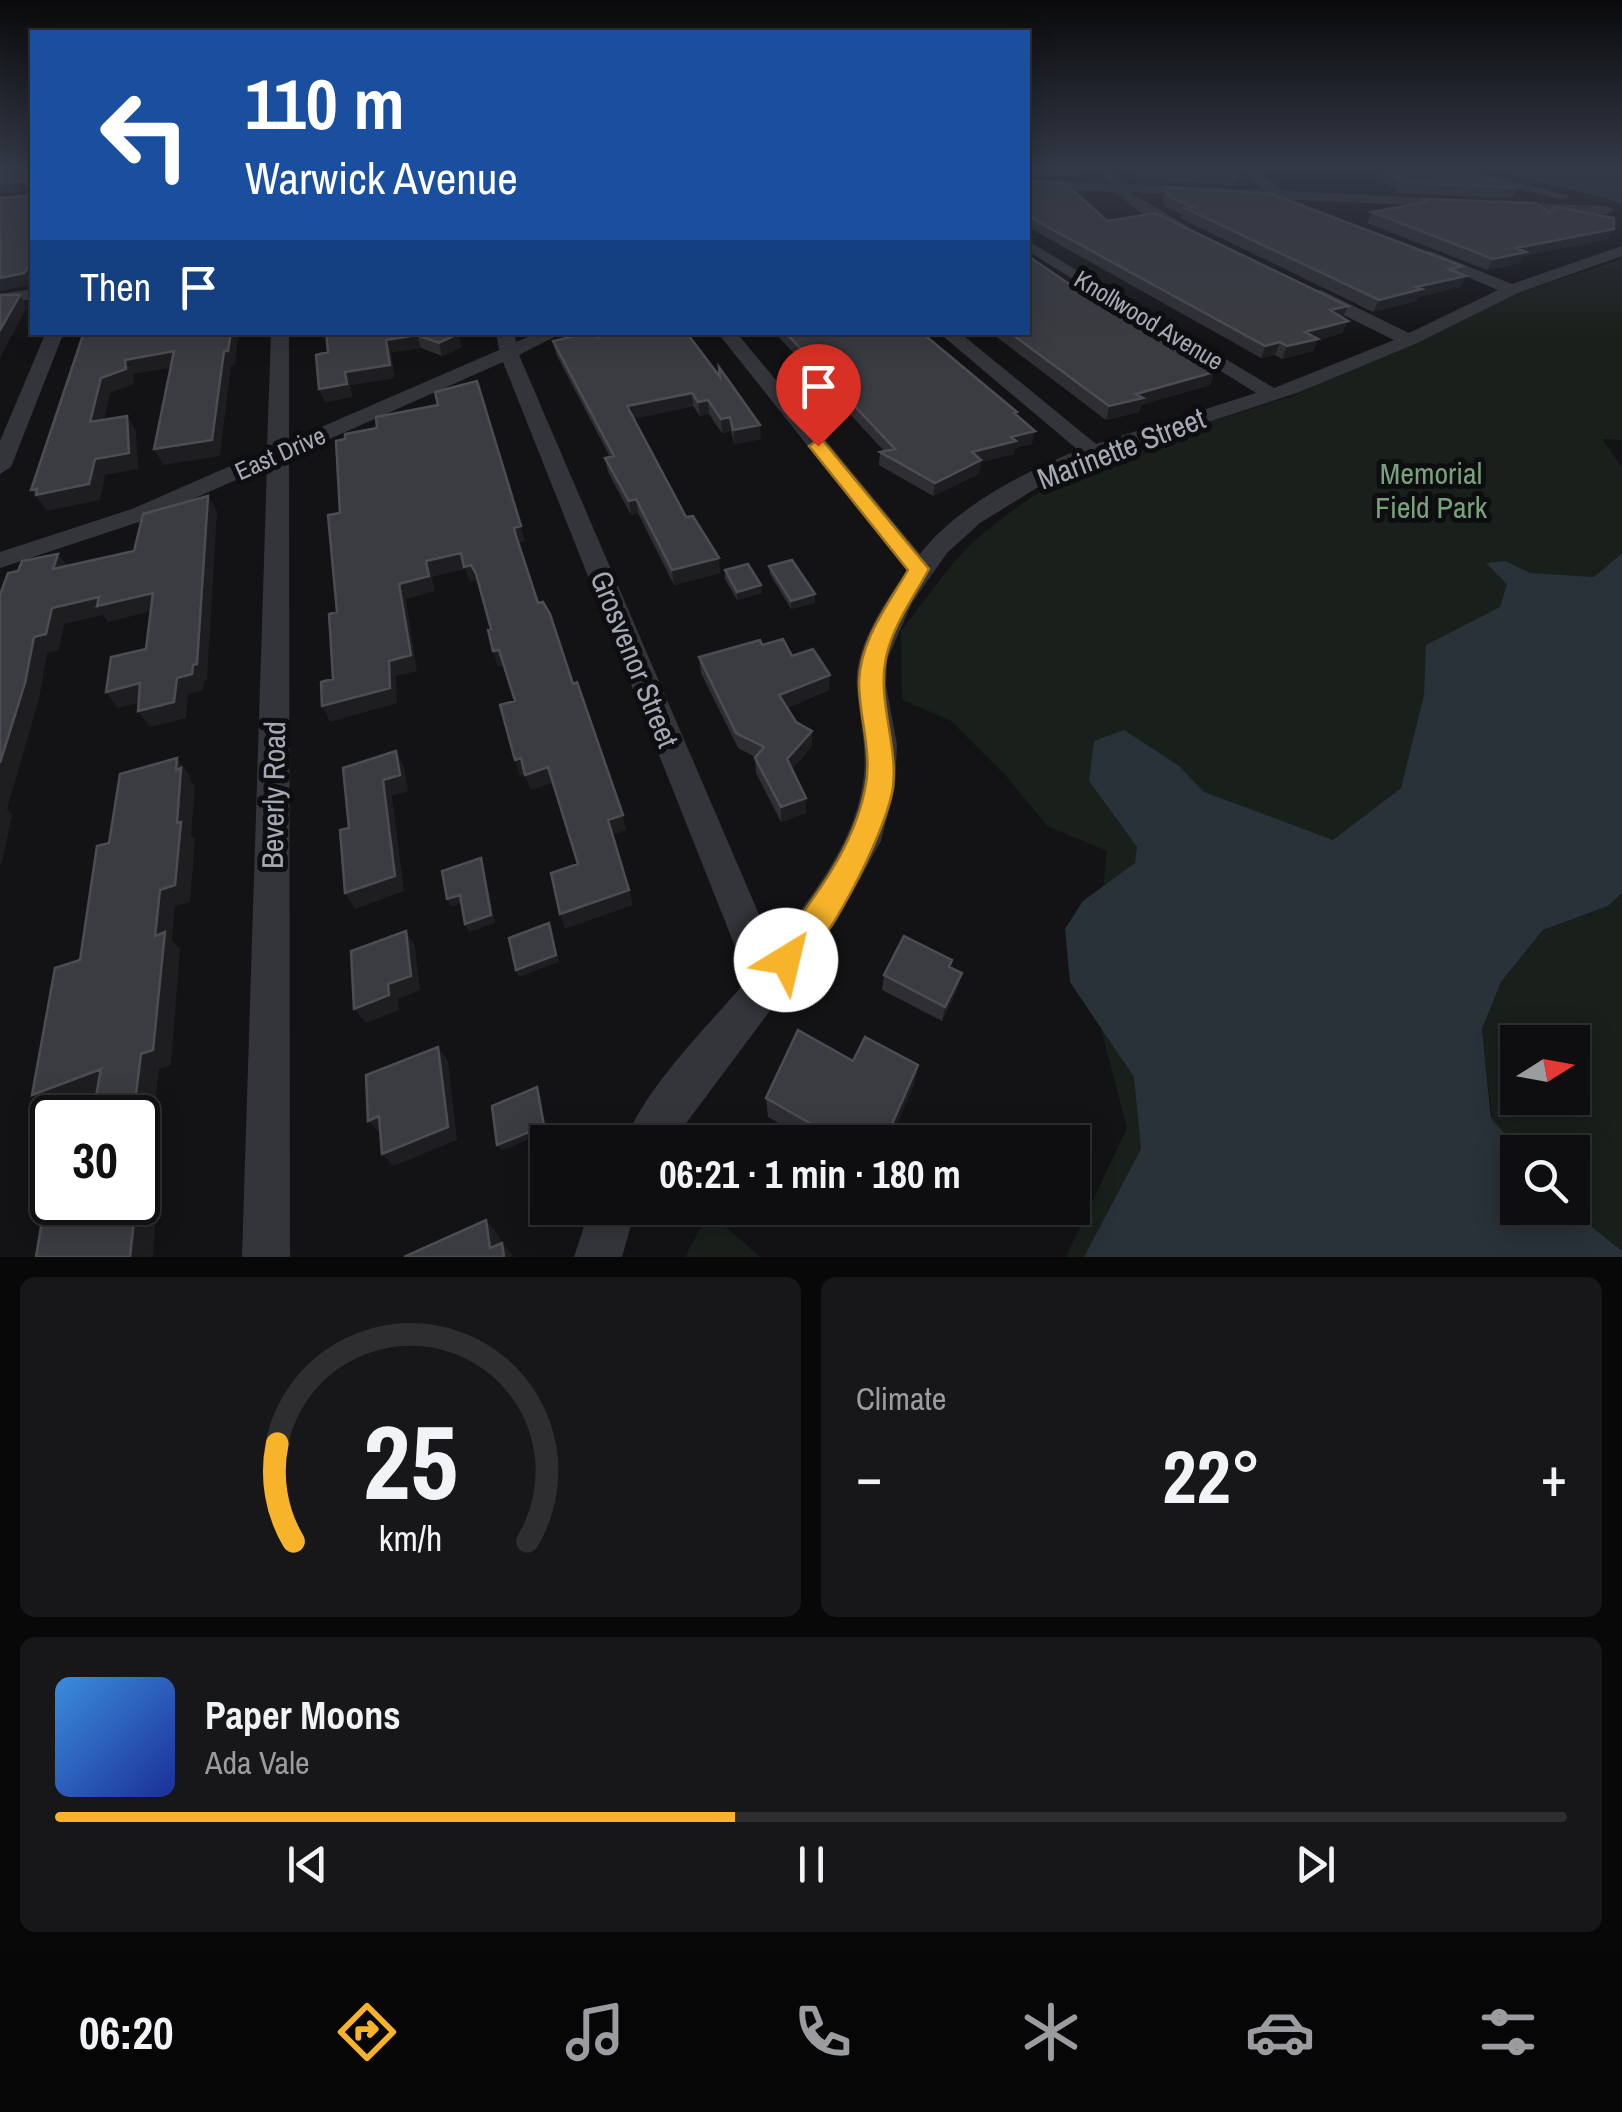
<!DOCTYPE html>
<html lang="en">
<head>
<meta charset="utf-8">
<style>
	body { margin:0; font-family:"Archivo Narrow",sans-serif; background:#171719; color:#f1f3f6; height:100vh; display:flex; flex-direction:column; font-size:38px; white-space:nowrap }
	* { box-sizing:border-box; margin:0 }
	p { font-size:32px; color:#9b9c9f }
	.icon { flex:none; width:55px; height:55px; fill:none; stroke:currentColor; stroke-width:2; stroke-linecap:round; stroke-linejoin:round }
	.map { position:relative; height:1257px; overflow:hidden }
	.drawer { display:flex; flex-direction:column; gap:20px; padding:20px; background:#080809; flex:1 }
	.drawer>* { flex:none }
	.hud { position:absolute; left:30px; top:30px; width:1000px; height:305px; border-radius:0px; box-shadow:0 5px 25px #0003,0 0 0 2px #2e2e30; background:#1a4fa0; color:#fff; overflow:hidden }
	.needle { width:65px; rotate:79deg }
	.buttons { position:absolute; left:1500px; top:1025px; display:grid; gap:20px }
	.buttons a { display:grid; place-items:center; width:90px; height:90px; border-radius:0px; background:#0e0e10; box-shadow:0 5px 25px #0003,0 0 0 2px #2e2e30; font-size:50px }
	.speed { position:absolute; left:30px; top:1095px; display:flex; gap:20px; font-size:50px; font-weight:700; text-align:center }
	.speed>* { display:grid; place-content:center; width:130px; height:130px; border-radius:50%; background:#0e0e10; box-shadow:0 5px 25px #0003,0 0 0 2px #2e2e30; line-height:1 }
	.speed .limit { border:5px solid #111; border-radius:15px; background:#fff; color:#111 }
	.pin { position:absolute; display:grid; place-items:center; width:85px; height:85px; color:#fff; margin:-102px -42px; border-radius:50% 50% 50% 0; rotate:-45deg; box-shadow:0 0 10px #0007 }
	.pin .icon { rotate:45deg }
	.me { position:absolute; width:110px; margin:-55px; rotate:36deg; stroke-linejoin:round; filter:drop-shadow(0 0 8px #0008) }
	.turn { display:flex; align-items:center; gap:35px; height:210px; padding:0 50px; font-size:45px }
	.turn .icon { width:130px; height:130px; stroke-width:2.5 }
	.turn b { display:block; font-size:70px; line-height:85px }
	.then { display:flex; align-items:center; height:95px; padding:0 50px; background:#0003; gap:20px; font-size:38px }
	.big { font-size:75px; font-weight:700; line-height:1.1 }
	.drawer .widget { flex:1; display:flex; flex-direction:column; justify-content:center; gap:15px; min-width:0; padding:0 35px; border-radius:15px; background:#171719 }
	.drawer .dial { align-items:center; gap:0 }
	.dial svg { height:260px; overflow:visible; fill:none; stroke:#2e2e30; stroke-width:7; stroke-linecap:round; text-anchor:middle }
	.dial text { fill:#f1f3f6; stroke:none }
	.song { display:flex; align-items:center; gap:30px }
	.cover { width:120px; height:120px; border-radius:15px; background:linear-gradient(135deg,hsl(210 70% 55%),hsl(230 70% 35%)) }
	.played { height:10px; border-radius:5px; background:linear-gradient(90deg,#f7b329 45%,#2e2e30 45%) }
	.keys { display:flex; justify-content:space-around; direction:ltr }
	.heat { display:flex; justify-content:space-between; align-items:center; font-size:55px; direction:ltr }
	.drawer .tiles { flex:1; display:grid; gap:20px; grid-template-columns:1fr 1fr }
	.widget:last-child { grid-column:span 2 }
	.trip { position:absolute; left:530px; top:1125px; width:560px; height:100px; border-radius:0px; background:#0e0e10; box-shadow:0 5px 25px #0003,0 0 0 2px #2e2e30; font-weight:700; line-height:100px; text-align:center }
	.tabs { display:flex; height:160px; justify-content:space-around; align-items:center; background:#060606; color:#9b9c9f }
	.tabs .icon { width:70px; height:70px }
	.tabs .on { color:#f7b329 }
	.tabs b { font-size:45px; color:#f1f3f6 }
	.map>svg:first-child { display:block }
</style>
</head>
<body>
<div class="map">
<svg width="1622" height="1257" viewBox="0 0 1622 1257">
	<rect width="100%" height="100%" fill="#131315"/>
	<!-- green -->
	<path fill="#191f1a" fill-rule="evenodd" d="M1622,259V440L1602,439L1622,467V553L1401,788L1333,840L1285,823L1162,1166L1119,1257H1066L1127,1128L1092,995L1107,851L1047,826L1007,777L950,720L902,700L901,631C923,603 945,570 970,545C997,519 1073,464 1110,461L1103,455L1292,396L1524,291Z
		M1622,893V1257H1484L1468,1175L1492,1117L1482,1029L1501,982L1543,930L1608,906ZM1518,1042H1572V1098H1518ZM1518,1152H1572V1208H1518Z
		M709,1212L760,1257H685Z"/>
	<!-- water -->
	<path fill="#293139" d="M1474,166H1622V204L1606,198Z
		M1622,553V893L1608,906L1543,930L1501,982L1482,1029L1491,1118L1520,1152L1518,1208H1568L1622,1251V1257H1084L1141,1149L1134,1077L1070,982L1065,929L1083,901L1135,863L1137,847L1089,781L1094,741L1124,730L1179,766L1204,792L1333,840L1401,788L1424,695L1426,645L1500,607L1507,584L1486,563L1505,561L1530,573L1594,577Z"/>
	<g fill="none" stroke-linecap="round" stroke-linejoin="round">
		<!-- street -->
		<path fill="#34353a" fill-rule="evenodd" d="M1098,166H1110L1122,184L1263,190L1241,166H1254L1283,191L1455,199L1462,203L1455,207L1130,192L1187,226L1189,229L1182,233L1142,214L1115,192L1028,188V180L1108,184Z
			M1432,166H1453L1570,196L1563,200Z
			M1503,202L1607,206L1614,210L1607,214L1498,209V203Z
			M1028,241L1274,388L1394,340L1309,298V290H1321L1409,333L1498,290L1420,257V251H1430L1512,284L1622,246V256L1518,293L1415,344L1297,393L1101,457L1058,475L980,523L947,553L912,603L887,660L886,685L897,745L895,787L881,841L834,925L672,1142H624C648,1084 707,1027 748,979L503,362L289,457L290,1257H242L267,466L148,519L0,568V552L132,509L267,450L271,332H289V441L499,350L496,332H514L516,342L539,332H564L519,355L773,947C809,899 851,849 862,788C869,754 860,723 857,689C853,648 884,603 907,571L717,332H736L920,554C957,506 1023,473 1078,450L938,332H959L1096,444L1256,393L1028,251Z
			M32,289V299L0,304V294Z
			M46,332H64L11,467L0,474V441Z
			M590,1208H636L622,1257H574Z"/>
	</g>
	<!-- wall -->
	<path fill="#2f2f33" d="M1028,166H1083L1082,175L1028,177Z
		M1131,166H1230L1238,176L1235,186L1138,179Z
		M1382,166L1518,188L1512,198L1398,193L1378,176Z
		M1028,180L1107,221L1348,306L1343,318L1348,321L1342,333L1318,340L1313,351L1282,359L1275,355L1261,358L1028,227Z
		M1164,187L1458,273L1466,276L1460,287L1418,297L1416,301L1373,312L1182,219L1183,215L1165,207L1162,197Z
		M1422,199L1549,213L1614,229L1607,239L1523,256L1520,263L1487,270L1367,223L1372,212L1420,204Z
		M1100,305L1214,372L1210,385L1141,405L1139,412L1106,420L990,332H1028Z
		M326,332H457L462,347L442,356L421,348L391,352L394,378L350,385L352,397L325,402L319,389L328,352Z
		M621,332L761,439L734,444L731,431L722,433L709,414L700,416L693,406L633,419L686,517L720,573L674,585L638,513L631,515L608,472L605,458L610,457L556,354L553,341L597,337Z
		M774,332H921L1016,415L1032,444L1015,448L1014,454L981,462L979,474L933,496L879,465L880,452L884,451Z
		M769,566L815,603L791,609L770,574Z
		M725,570L762,593L737,600L725,579Z
		M762,645L792,656L829,690L787,708L812,746L792,769L806,813L781,822L756,773L755,757L738,748L701,673L699,657Z
		M951,968L958,988L942,1021L882,990L884,975Z
		M853,1061L918,1065L914,1085L889,1142H812L768,1117L766,1098Z"/>
	<!-- shaded-wall -->
	<path fill="#1e1e21" d="M26,181L32,191L0,194V183Z
		M1614,229L1607,239L1523,256L1520,263L1487,270L1493,259L1516,248Z
		M32,262V283L31,285L0,291V278Z
		M1466,276L1460,287L1418,297L1416,301L1373,312L1379,300L1416,287Z
		M20,295L27,307L0,358V330Z
		M1348,306L1342,319L1330,310Z
		M1348,321L1342,333L1318,340L1313,351L1282,359L1287,346L1305,332Z
		M231,332H239L235,365L231,366L220,456L163,465L154,449Z
		M458,334L462,347L442,356L439,343Z
		M417,335L421,348L391,352L394,378L350,385L352,397L325,402L319,389L345,372L386,340Z
		M1280,342L1275,355L1261,358L1265,346Z
		M174,351L181,366L133,374L134,384L110,393L100,438L90,422L101,378L125,360Z
		M1214,372L1210,385L1141,405L1139,412L1106,420L1109,406L1136,394Z
		M692,393L693,406L629,420L627,406Z
		M708,400L709,414L700,416L698,402Z
		M127,416L136,431L138,469L105,475L100,500L47,511L31,490L37,489L95,459Z
		M730,417L731,431L722,433L721,419Z
		M760,425L761,439L734,444L733,430Z
		M1035,431L1032,444L1015,448L1014,454L981,462L979,474L933,496L935,483L972,452L1011,437Z
		M208,496L217,511L207,680L204,681L203,690L188,694L186,718L150,727L138,711L177,678Z
		M636,499L638,513L631,515L629,501Z
		M521,526L525,541L518,543L514,528Z
		M461,553L471,565L476,581L470,582L465,569L432,577L435,591L406,599L417,671L396,676L397,703L330,722L322,706L389,661L399,584L426,561Z
		M58,554L70,569H53Z
		M719,558L720,573L674,585L672,570Z
		M761,585L762,593L737,600V592Z
		M153,593L164,608L108,622L103,615L64,624L59,650L47,653L39,699L7,809L12,815L2,863L0,864V763L34,637L52,608L99,597Z
		M815,594V603L791,609V601Z
		M499,650L504,665L498,667L493,651Z
		M830,675L829,690L779,711V695Z
		M140,683L152,699L118,708L106,692Z
		M812,731V746L787,775V759Z
		M396,751L404,767L408,791L392,796L404,891L355,909L345,893L383,780Z
		M177,758L190,776V780L195,786L191,834L195,839L190,902L175,906L172,940L180,949L171,1065L159,1069L143,1206L156,1214L153,1257H130L120,1208L121,1202H138V1118H133L160,890L177,823Z
		M521,758L526,774L520,776L515,760Z
		M548,767L553,783L531,790L525,775Z
		M806,798V813L781,822V807Z
		M623,815L626,830L612,835L608,820Z
		M481,858L484,866L495,923L469,932L465,924Z
		M629,890L633,905L565,929L560,914Z
		M460,895L464,903L451,907L447,899Z
		M549,923L559,962L519,977L516,970Z
		M406,931L415,946L420,990L398,999L399,1010L366,1023L354,1009L388,984Z
		M962,973L958,988L942,1021L945,1007Z
		M438,1047L448,1061L457,1140L393,1166L382,1154Z
		M918,1065L914,1085L889,1142H884Z
		M101,1069L120,1084L54,1108L32,1095Z
		M537,1087L540,1094L547,1132L502,1151L497,1145Z
		M379,1116L380,1133L368,1121Z
		M486,1220L499,1236L503,1257L490,1248Z
		M502,1243L514,1257H504Z"/>
	<!-- building -->
	<path fill="#3b3c41" stroke="#4c4d53" stroke-width="2.5" d="M0,166H32V262L24,273L0,278V198L26,196L30,192L26,181L0,183Z
		M1139,166H1230L1238,176L1141,169Z
		M1382,166H1445L1518,188L1402,182Z
		M1028,180L1065,183L1107,221L1155,213L1348,306L1330,310L1348,321L1305,332L1318,339L1287,346L1280,342L1265,346L1028,216Z
		M1164,187L1272,194L1462,266L1449,269L1466,276L1416,287L1422,289L1379,300L1185,208L1192,207L1168,196Z
		M1422,199L1536,203L1549,213L1556,207L1614,218V229L1516,248L1526,252L1493,259L1372,212L1427,202Z
		M1028,256L1100,305L1214,372L1136,394L1143,398L1109,406L1009,332H1028Z
		M0,295H20L0,330Z
		M84,332H231L228,351H224L212,440L154,449L174,351L125,360L126,369L101,378L90,422L127,416L129,453L95,459L89,484L36,495L37,489L31,490Z
		M326,332H457L458,334L439,343L417,335L386,340L390,365L345,372L347,384L319,389L316,355L328,352Z
		M591,332H595L597,337L621,332H686L720,377L719,367L760,425L733,430L730,417L721,419L708,400L698,402L692,393L627,406L686,517L693,516L719,558L672,570L636,499L629,501L605,458L614,456L553,341Z
		M785,332H921L1017,412L1014,413L1035,431L1011,437L1016,441L972,452L981,460L935,483L880,452L895,449Z
		M477,381L521,526L514,528L516,536L538,603L543,602L550,614L573,684L577,682L623,815L608,820L629,890L560,914L551,873L578,864L548,767L525,775L521,758L515,760L500,705L515,701L499,650L493,651L488,630L491,629L476,574L471,565L464,567L461,553L426,561L429,576L399,584L411,655L389,661L390,688L322,706L321,682L333,679L329,614L337,612L328,515L340,513L336,441L345,439V434L377,428L376,417L438,405L435,392Z
		M208,496L197,664L193,665L192,674L177,678L174,702L138,711L140,683L106,692L111,657L146,649L153,593L97,606L99,597L52,608L46,634L34,637L25,683L0,763V595L8,573L18,571L22,561L58,554L53,569L134,551L143,514Z
		M792,560L815,594L791,601L769,566Z
		M748,564L761,585L737,592L725,570Z
		M783,639L792,656L813,649L830,675L779,695L796,722L812,731L787,759L806,798L781,807L755,758L764,747L736,733L699,657L760,640L762,645Z
		M396,751L400,775L383,780L395,876L345,893L340,830L349,828L343,768Z
		M177,758L176,770L181,768L177,823L181,822L175,885L160,890L155,936L165,932L153,1050L141,1054L133,1118H92L101,1069L32,1095L55,968L80,960L97,846L109,843L120,774Z
		M481,858L491,915L465,924L460,895L447,899L442,871Z
		M549,923L556,955L516,970L509,938Z
		M406,931L411,976L388,984L389,995L354,1009L351,951Z
		M904,936L952,960L949,967L962,973L945,1007L884,975Z
		M798,1030L853,1061L865,1037L918,1065L884,1142H859L847,1136L843,1142L766,1098Z
		M438,1047L448,1127L382,1154L379,1116L368,1121L366,1075Z
		M537,1087L544,1126L497,1145L492,1106Z
		M52,1160V1202H121L120,1208L136,1202L130,1257H36Z
		M486,1220L490,1248L502,1243L504,1257H404Z"/>
	<!-- sky -->
	<linearGradient id="sky" x2="0" y2="1"><stop stop-color="#0a0a0c"/><stop offset="0.49" stop-color="#333946"/><stop offset="1" stop-color="#333946" stop-opacity="0"/></linearGradient>
	<rect width="1622" height="342" fill="url(#sky)"/>
	<!-- route -->
	<path fill="#f7b329" stroke="#a1741b" stroke-width="2.5" d="M818,440L824,442L929,569C914,597 892,627 886,658C877,700 898,744 893,787C888,828 823,961 786,976L775,971L771,960L775,950C812,901 853,850 865,789C873,753 859,718 859,682C860,640 888,605 908,570L809,446Z"/>
	<g text-anchor="middle" dominant-baseline="central" stroke-width="10" stroke-linejoin="round" paint-order="stroke">
		<!-- far-street labels -->
		<g font-size="25" fill="#a4a9b5" stroke="#0e0e10">
			<text transform="translate(1149 320) rotate(31)">Knollwood Avenue</text>
			<text transform="translate(280 453) rotate(-24)">East Drive</text>
		</g>
		<!-- street labels -->
		<g font-size="30" fill="#a4a9b5" stroke="#0e0e10">
			<text transform="translate(1121 448) rotate(-21)">Marinette Street</text>
			<text transform="translate(635 659) rotate(68)">Grosvenor Street</text>
			<text transform="translate(273 795) rotate(-89)">Beverly Road</text>
		</g>
		<!-- park labels -->
		<g font-size="30" fill="#7aa17d" stroke="#0e0e10">
			<text x="1431" y="473">Memorial<tspan x="1431" dy="34">Field Park</tspan></text>
		</g>
	</g>
</svg>
<div class="buttons">
<a><svg class="needle" viewBox="-14 -14 28 28"><path d="M0-13l5 13h-10z" fill="#e53935"/><path d="M0 13l5-13h-10z" fill="#9b9c9f"/></svg></a>
<a><svg class="icon" aria-label="search" viewBox="0 0 24 24"><circle cx="10" cy="10" r="6"/><path d="M15 15l6 6"/></svg></a>
</div>
<div class="speed"><div class="limit">30</div></div>
<div class="pin" style="left:818px;top:446px;background:#d93025"><svg class="icon" aria-label="arrive" viewBox="0 0 24 24"><path d="M6 21V4h12l-3 4 3 4H6"/></svg></div>
<svg class="me" style="left:786px;top:960px" viewBox="-20 -20 40 40"><circle r="19" fill="#fff"/><path d="M0-13L10 11 0 6-10 11z" fill="#f7b329"/></svg>
<div class="trip">06:21 · 1 min · 180 m</div>
<div class="hud">
<div class="turn"><svg class="icon" aria-label="left" viewBox="0 0 24 24"><path d="M17 20v-9H6M10 6l-5 5 5 5"/></svg><div><b>110 m</b>Warwick Avenue</div></div>
<div class="then">Then<svg class="icon" aria-label="arrive" viewBox="0 0 24 24"><path d="M6 21V4h12l-3 4 3 4H6"/></svg></div>
</div>
</div>
<section class="drawer">
<div class="tiles">
<div class="widget dial"><svg viewBox="0 0 100 80">
<path d="M14 69A42 42 0 1 1 86 69"/>
<path d="M14 69A42 42 0 0 1 9 39" stroke="#f7b329"/>
<text x="50" y="56" font-size="32" font-weight="700">25</text>
<text x="50" y="72" font-size="11">km/h</text>
</svg></div>
<div class="widget"><p>Climate</p>
<div class="heat"><a>−</a><b class="big">22°</b><a>+</a></div>
</div>
<div class="widget">
<div class="song"><i class="cover"></i><div><b>Paper Moons</b><p>Ada Vale</p></div></div>
<div class="played"></div>
<div class="keys"><svg class="icon" aria-label="previous" viewBox="0 0 24 24"><path d="M18 5L8 12l10 7zM5 5v14"/></svg><svg class="icon" aria-label="pause" viewBox="0 0 24 24"><path d="M8 5v14M16 5v14"/></svg><svg class="icon" aria-label="next" viewBox="0 0 24 24"><path d="M6 5l10 7-10 7zM19 5v14"/></svg></div>
</div>
</div>
</section>
<nav class="tabs">
<b>06:20</b>
<svg class="icon on" aria-label="directions" viewBox="0 0 24 24"><path d="M12 3l9 9-9 9-9-9zM9 14v-3h6M13 9l2 2-2 2"/></svg>
<svg class="icon" aria-label="music" viewBox="0 0 24 24"><path d="M9 18V5l10-2v13"/><circle cx="6" cy="18" r="3"/><circle cx="16" cy="16" r="3"/></svg>
<svg class="icon" aria-label="phone" viewBox="0 0 24 24"><path d="M5 4h4l2 5-3 2q2 4 5 5l2-3 5 2v4C11 20 4 13 5 4z"/></svg>
<svg class="icon" aria-label="climate" viewBox="0 0 24 24"><path d="M12 3v18M4 7l16 10M4 17L20 7"/></svg>
<svg class="icon" aria-label="car" viewBox="0 0 24 24"><path d="M5 17H2v-5l4-1 3-4h7l3 4 3 1v5h-3M9 17h6M6 11h13"/><circle cx="7" cy="17" r="2"/><circle cx="17" cy="17" r="2"/></svg>
<svg class="icon" aria-label="filters" viewBox="0 0 24 24"><path d="M4 7h16M4 17h16"/><circle cx="9" cy="7" r="2"/><circle cx="15" cy="17" r="2"/></svg>
</nav>
</body>
</html>
